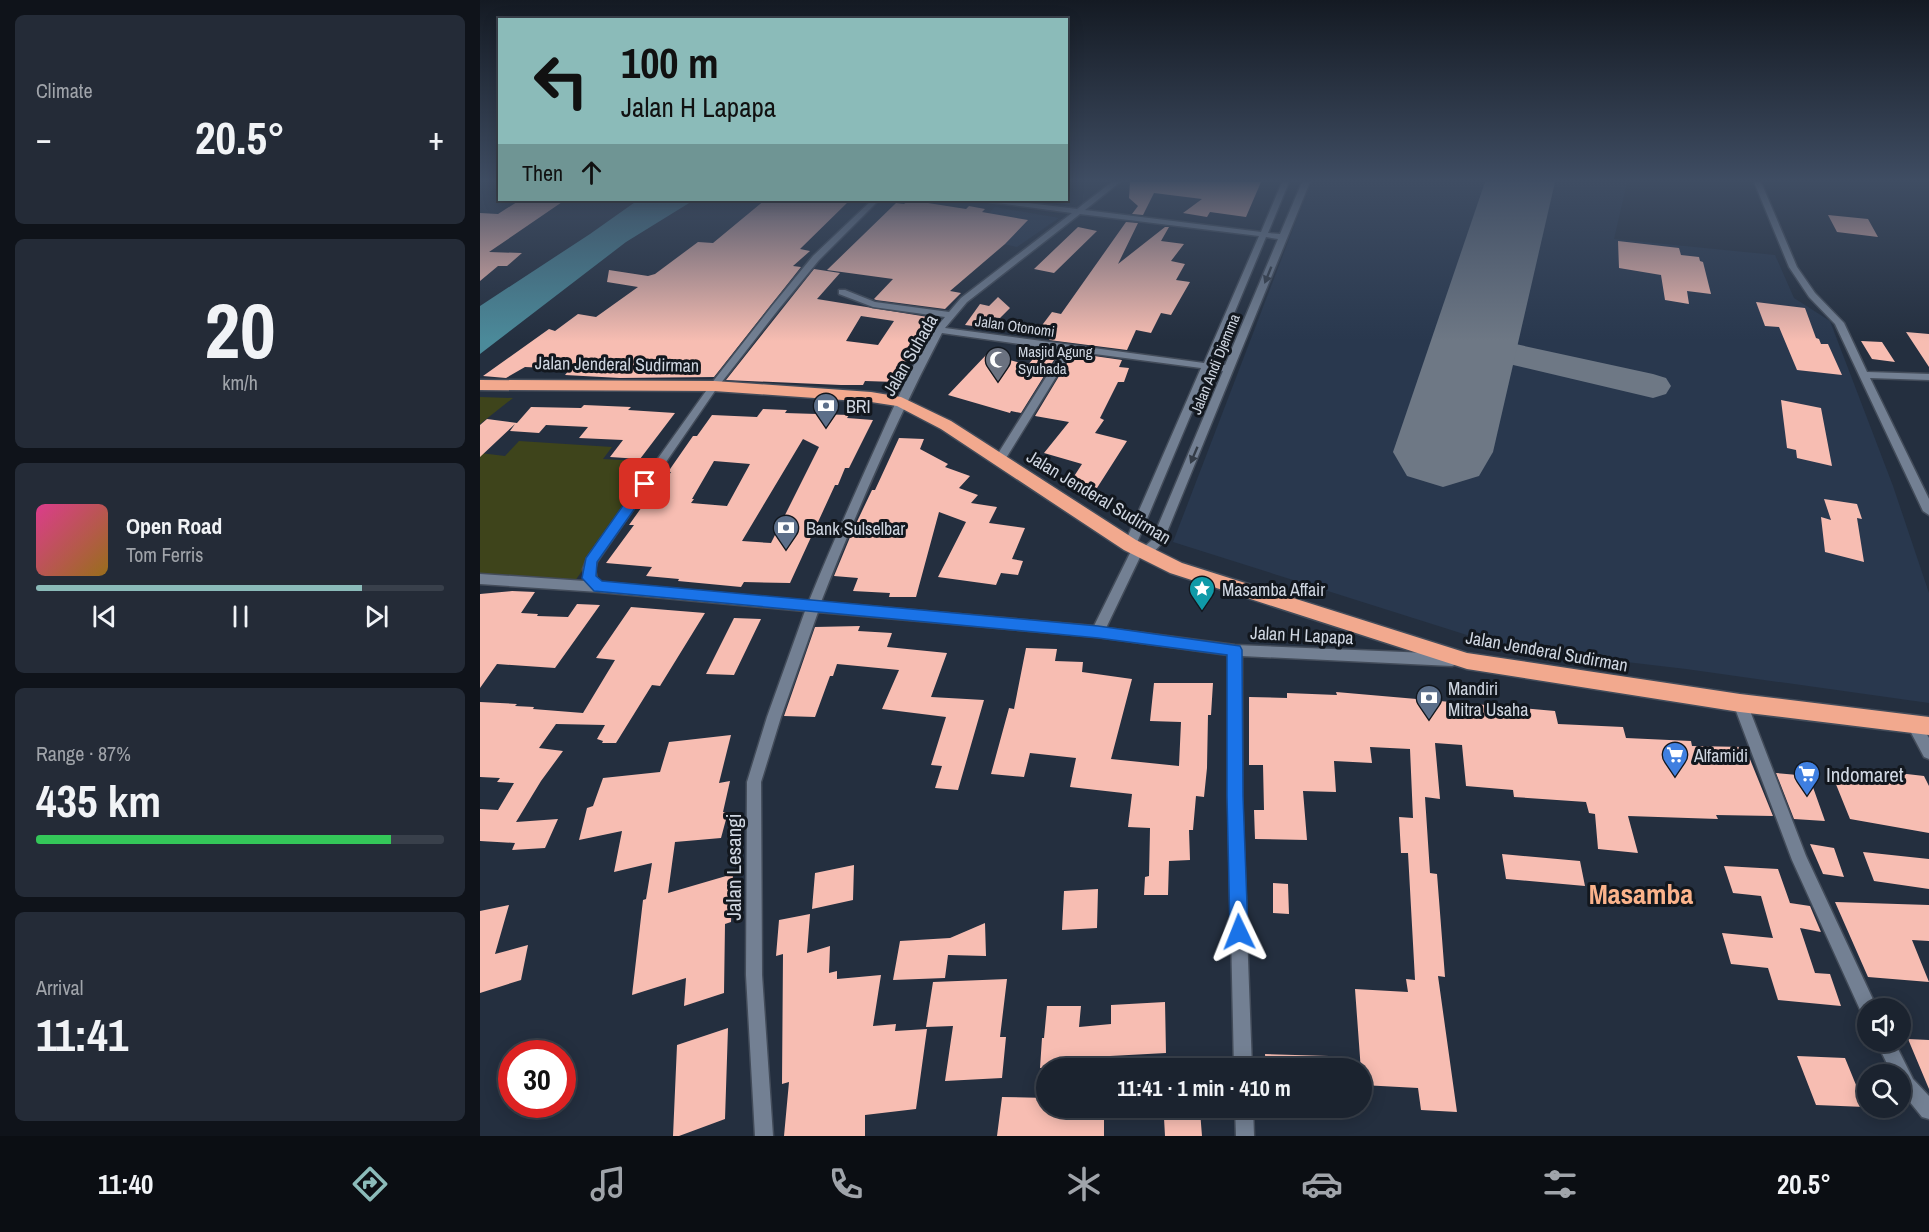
<!DOCTYPE html>
<html lang="en">
<head>
<meta charset="utf-8">
<style>
	body { margin:0; font-family:"Archivo Narrow",sans-serif; background:#242b37; color:#f1f3f6; height:100vh; display:flex; flex-direction:column; font-size:22px; white-space:nowrap }
	* { box-sizing:border-box; margin:0 }
	p { font-size:20px; color:#a0a4aa }
	.icon { flex:none; width:33px; height:33px; fill:none; stroke:currentColor; stroke-width:2; stroke-linecap:round; stroke-linejoin:round }
	.map { position:relative; flex:1; overflow:hidden }
	.side { display:flex; flex-direction:column; gap:15px; padding:15px; background:#0f131a; width:480px }
	.side>* { flex:none }
	.hud { position:absolute; left:18px; top:18px; width:570px; height:183px; border-radius:0px; box-shadow:0 3px 15px #0003,0 0 0 2px #39404b; background:#8bbbb9; color:#111; overflow:hidden }
	.controls { position:absolute; left:1377px; top:998px; display:grid; gap:12px }
	.controls a { display:grid; place-items:center; width:54px; height:54px; border-radius:50%; background:#1b232f; box-shadow:0 3px 15px #0003,0 0 0 2px #39404b; font-size:30px }
	.speed { position:absolute; left:18px; top:1040px; display:flex; gap:12px; font-size:30px; font-weight:700; text-align:center }
	.speed>* { display:grid; place-content:center; width:78px; height:78px; border-radius:50%; background:#1b232f; box-shadow:0 3px 15px #0003,0 0 0 2px #39404b; line-height:1 }
	.speed .limit { border:9px solid #d22; background:#fff; color:#111 }
	.pin { position:absolute; display:grid; place-items:center; width:51px; height:51px; color:#fff; margin:-26px; border-radius:12px; box-shadow:0 3px 9px #0006 }
	.me { position:absolute; width:66px; margin:-33px; rotate:358deg; stroke-linejoin:round; filter:drop-shadow(0 0 4px #0008) }
	.turn { display:flex; align-items:center; gap:21px; height:126px; padding:0 24px; font-size:27px }
	.turn .icon { width:78px; height:78px; stroke-width:2.5 }
	.turn b { display:block; font-size:42px; line-height:51px }
	.then { display:flex; align-items:center; height:57px; padding:0 24px; background:#0003; gap:12px; font-size:22px }
	.big { font-size:45px; font-weight:700; line-height:1.1 }
	.side .widget { flex:1; display:flex; flex-direction:column; justify-content:center; gap:9px; min-width:0; padding:0 21px; border-radius:9px; background:#242b37 }
	.side .dial { align-items:center; gap:0 }
	.dial b { font-size:78px; line-height:1 }
	.song { display:flex; align-items:center; gap:18px }
	.cover { width:72px; height:72px; border-radius:9px; background:linear-gradient(135deg,hsl(330 70% 55%),hsl(40 70% 35%)) }
	.played { height:6px; border-radius:3px; background:linear-gradient(90deg,#8bbbb9 80%,#39404b 80%) }
	.keys { display:flex; justify-content:space-around; direction:ltr }
	.heat { display:flex; justify-content:space-between; align-items:center; font-size:33px; direction:ltr }
	.charge { height:9px; border-radius:4px; background:linear-gradient(90deg,#34c759 87%,#39404b 0) }
	.trip { position:absolute; left:556px; top:1058px; width:336px; height:60px; border-radius:30px; background:#1b232f; box-shadow:0 3px 15px #0003,0 0 0 2px #39404b; font-weight:700; line-height:60px; text-align:center }
	.menu { display:flex; height:96px; justify-content:space-around; align-items:center; background:#0b0e13; color:#a0a4aa }
	.menu .icon { width:42px; height:42px }
	.menu .active { color:#8bbbb9 }
	.menu b { font-size:27px; color:#f1f3f6 }
	main { display:flex; flex:1; min-height:0 }
	.map>svg:first-child { display:block }
</style>
</head>
<body>
<main>
<section class="side">
<div class="widget"><p>Climate</p>
<div class="heat"><a>−</a><b class="big">20.5°</b><a>+</a></div>
</div>
<div class="widget dial"><b>20</b><p>km/h</p></div>
<div class="widget">
<div class="song"><i class="cover"></i><div><b>Open Road</b><p>Tom Ferris</p></div></div>
<div class="played"></div>
<div class="keys"><svg class="icon" aria-label="previous" viewBox="0 0 24 24"><path d="M18 5L8 12l10 7zM5 5v14"/></svg><svg class="icon" aria-label="pause" viewBox="0 0 24 24"><path d="M8 5v14M16 5v14"/></svg><svg class="icon" aria-label="next" viewBox="0 0 24 24"><path d="M6 5l10 7-10 7zM19 5v14"/></svg></div>
</div>
<div class="widget"><p>Range · 87%</p><b class="big">435 km</b><div class="charge"></div></div>
<div class="widget"><p>Arrival</p><b class="big">11:41</b></div>
</section>
<div class="map">
<svg width="1449" height="1136" viewBox="0 0 1449 1136">
	<rect width="100%" height="100%" fill="#242f3f"/>
	<!-- built -->
	<path fill="#29384e" d="M831,182H1147L1134,239L1295,255L1314,298L1350,321L1413,486L1449,593V703L1206,669L1028,648L693,542Z
		M515,207L579,218L537,247L487,236Z"/>
	<!-- green -->
	<path fill="#3e441b" d="M0,397L33,398L0,424Z
		M39,441L132,447L123,459L178,462L88,591L0,584V453L25,456Z"/>
	<!-- water -->
	<path fill="#4b8a9a" d="M158,200H214L146,242L0,354V306L110,234Z"/>
	<g fill="none" stroke-linecap="round" stroke-linejoin="round">
		<!-- taxiway -->
		<path fill="#6e7885" fill-rule="evenodd" d="M994,335L1173,374L1186,378L1191,386L1186,394L1173,398L982,353L977,346L982,339Z"/>
		<!-- runway -->
		<path fill="#6e7885" fill-rule="evenodd" d="M1005,182H1075L1013,452L999,476L963,487L927,476L913,452Z"/>
	</g>
	<!-- building -->
	<path fill="#f7bdb2" fill-rule="evenodd" d="M650,182H781L766,217L730,212L727,217L703,213L722,199L674,193L663,215L652,214L658,206L649,198Z
		M40,200H85L9,252L42,253L27,266H18L0,281V213L18,214Z
		M285,200H370L320,249L330,251L313,266L321,267L234,377L140,378L85,375L90,369L45,367L26,378L3,376L69,329L75,331L98,314L116,317L158,287L127,282L129,270L168,276L175,274L218,242L233,243Z
		M429,200L486,209L489,206L505,209L502,212L548,220L525,244L470,291L481,293L465,309L396,300L394,299L413,279L347,270L416,203L424,204Z
		M1348,215L1388,219L1398,237L1357,232Z
		M646,222L658,223L638,264L685,227H689L681,241L704,244L691,261L705,264L696,280L710,282L691,315L681,313L671,333L656,330L647,350L569,340L573,335L557,332L572,312L581,314Z
		M598,227L617,231L574,273L554,269Z
		M1138,241L1199,248L1201,255L1219,257L1220,261L1223,262L1231,294L1207,291L1209,304L1185,300L1181,275L1139,268Z
		M334,269L360,273L337,299L454,318L451,322H446L442,331H439L416,382L385,381L383,385H361L246,380ZM381,316L414,321L398,345L366,341Z
		M518,297L530,308L520,318L509,317L501,327L485,325L500,304L509,306Z
		M1276,302L1325,308L1336,338L1339,339L1341,344H1348L1362,375L1317,370L1299,327L1285,326Z
		M1426,332L1449,334V367Z
		M1381,341L1402,342L1415,362L1392,359Z
		M561,349L579,352L541,413L531,411L530,413L468,395L507,354L548,365Z
		M593,353L642,360L639,367L649,368L644,382H638L620,418L624,420L615,433L647,441L617,488L591,481L602,464L564,453L589,422L555,416Z
		M1301,400L1341,408L1352,466L1317,458L1316,450L1307,448Z
		M104,405L151,407L148,410L195,413L160,459L130,457L143,440L99,438L108,427L66,425L59,433L30,431L35,424L0,457V425L7,419L37,423L51,407L101,408Z
		M283,409L307,410L305,413L369,415L367,418L393,420L369,468H365L358,485H355L310,583L264,582L261,587L198,581L199,579L166,576L172,567L126,563L154,525H149L169,497H175L191,472H188L213,436H217L232,415L277,417ZM323,439L339,447L291,543L262,541ZM234,461L270,464L247,506L211,503L214,499H212Z
		M419,438L444,439L440,449L468,464L465,467L490,476L479,488L498,495L491,503L517,507L509,523L545,528L532,559L543,561L538,575L521,573L516,585L458,577L486,522L459,512L436,597H409L410,593L373,591L378,578L354,576L373,530L392,490H395Z
		M1344,499L1377,504L1382,519L1377,518L1384,562L1345,552L1341,517L1351,520Z
		M32,591L55,592L41,613L58,614L57,616L88,617L97,604L120,605L75,668L17,664L0,688V594Z
		M151,607L225,613L180,686L172,685L136,743H122L123,741L117,739L125,725L76,724L59,748L83,751L61,781L36,822L78,819L65,848L32,850L35,843L0,841V809L18,810L34,783L17,782L20,778L0,777V702L37,704L35,706L54,707L53,709L103,713L135,660L116,658Z
		M254,618L281,619L254,675L226,674Z
		M380,626L378,631L412,633L407,647L467,653L451,697L504,700L478,790L455,788L462,766L451,765L466,717L402,709L419,670L357,664L353,676H350L335,717L304,716L335,627Z
		M546,648L577,649L575,661L603,662L602,672L652,679L631,759L699,766L701,722L670,721L674,683H733L731,715H728L727,768L724,797L716,796L713,830H709L710,860L689,861L688,895H664L665,877L669,876L670,828L648,827L652,794L590,787L596,758L550,753L544,777L511,774L529,708L534,709Z
		M856,692L1075,711L1078,724L1143,727L1146,738L1211,741L1212,746L1265,747L1293,816L1236,815L1238,819L1148,816L1158,853L1118,849L1115,814L1109,813L1106,802L1034,797L1033,790L986,786L982,745L955,743L960,799L945,797L950,873L957,874L965,977L958,976L977,1112L941,1110L938,1088L882,1085L875,989L928,992L926,979L935,980L928,853H921L919,817L933,818L930,749L890,747L892,763L854,761L856,792L823,791L827,840L775,839L774,810H784L783,765H769V697L807,698V693L857,695Z
		M251,735L239,783L250,781L243,812H248L241,838L195,842L188,893L253,874L251,922L245,924L244,993L204,1006L206,978L152,995L163,900L166,899L172,863L134,872L142,831L99,840L107,808L113,806L123,778L180,772L189,742Z
		M1401,771L1444,776L1449,786V833L1370,819L1353,777L1361,778V776L1406,783Z
		M1296,773L1329,776L1345,821L1314,819Z
		M1330,844L1354,848L1364,877L1343,874Z
		M1383,852L1449,859V889L1394,881Z
		M1022,854L1100,861L1105,886L1026,879Z
		M374,865L373,900L332,909L335,873Z
		M1244,866L1298,869L1310,903L1330,906L1341,932L1320,928L1335,973L1350,974L1361,1006L1298,1000L1288,968L1251,964L1242,933L1293,938L1281,896L1253,893Z
		M793,883L808,884L809,914L793,913Z
		M618,889L617,928L582,930L584,891Z
		M1355,902L1449,905V941L1432,940L1449,982L1388,977Z
		M29,905L15,954L48,945L41,980L0,993V911Z
		M330,914L327,953L350,946L349,973L357,971V979L401,975L393,1026L416,1024L415,1031L447,1029L436,1109L385,1115V1136H304L309,1082L302,1084L303,954L296,956L299,920Z
		M505,923L506,956L468,955L465,978L413,980L420,941L470,938Z
		M527,979L520,1037H526L522,1078L465,1081L473,1026L446,1027L453,982Z
		M685,1002L686,1053L630,1056V1068H560L562,1038H564L567,1006H601L599,1027L631,1024V1005Z
		M248,1028L245,1119L199,1136H193L197,1045Z
		M1428,1039L1449,1040V1089Z
		M785,1054L849,1056V1068H786Z
		M1317,1056L1365,1058L1385,1107L1336,1105Z
		M522,1097L567,1098V1107H624V1136H517Z
		M720,1111L722,1136H685L684,1118Z"/>
	<g fill="none" stroke-linecap="round" stroke-linejoin="round">
		<defs>
			<path id="street" d="M632,182H640L605,210L781,232L802,182H809L788,233L800,234L822,182H830L683,542L670,556L666,558L661,555L626,628L755,645L972,654L977,656L979,660L977,664L972,666L762,656V796L772,1068H754L748,796V655L618,637L338,612L301,717L281,782L282,975L293,1136H275L266,975L267,782L287,717L325,611L119,592L0,584V574L105,581L103,569L107,558L231,384L292,306L333,256L392,200H399L339,260L298,310L237,388L117,562L115,569L117,579L121,582L329,601C352,544 377,489 402,433C419,396 439,347 465,317L393,307L359,294V290H365L395,302L469,312L481,298L592,213L509,202L506,200H523L597,209ZM600,214L779,236L724,363L465,328L487,302ZM786,237L798,239L745,365L733,364ZM462,333L583,350L514,460L519,464L523,463L592,351L721,368L644,545L646,548L652,549L614,626L341,602C377,510 416,421 462,333ZM730,369L743,371L672,540L663,548L662,546L656,545Z
				M1274,182H1281L1317,267L1335,293L1364,323L1387,372L1449,374V380L1390,378L1449,499V515L1443,511L1355,324L1329,297L1309,267Z
				M1260,697L1265,699L1267,703L1326,856L1397,1008H1388V1016L1382,1014L1312,860L1253,703L1255,699Z
				M1434,719L1439,721L1449,738V759L1444,757L1427,725L1429,721Z
				M1396,1041H1414L1433,1079L1449,1096V1119L1442,1117L1421,1091L1420,1074H1412Z
				M755,1107H773L774,1136H756Z"/>
			<path id="highway" d="M0,380L234,381L391,392L421,397L471,421L656,540L702,563L987,653L1260,694L1449,717V735L1260,712L987,669L690,573L644,550L461,429L417,406L391,402L234,391L0,390Z"/>
		</defs>
		<!-- street casing -->
		<use href="#street" stroke="#434c5a" stroke-width="3"/>
		<!-- highway casing -->
		<use href="#highway" stroke="#434c5a" stroke-width="3"/>
		<!-- street -->
		<use href="#street" fill="#738093" fill-rule="evenodd"/>
		<!-- highway -->
		<use href="#highway" fill="#f2a98e" fill-rule="evenodd"/>
	</g>
	<!-- one-way arrows -->
	<defs><path id="oneway-solid" d="M-6-.8H1V-3.2L6.5 0L1 3.2V.8H-6Z" transform="scale(1.5)"/></defs>
	<g fill="#343c47">
		<use href="#oneway-solid" transform="translate(788 275) rotate(112)"/>
		<use href="#oneway-solid" transform="translate(714 455) rotate(113)"/>
	</g>
	<!-- sky -->
	<linearGradient id="sky" x2="0" y2="1"><stop stop-color="#141a23"/><stop offset="0.53" stop-color="#3f4d63"/><stop offset="1" stop-color="#3f4d63" stop-opacity="0"/></linearGradient>
	<rect width="1449" height="341" fill="url(#sky)"/>
	<!-- route -->
	<path fill="#1a73e8" stroke="#114b97" stroke-width="1.5" d="M165,479L172,484L117,562L116,576L122,581L618,626L760,646L762,650L763,796L768,932L766,939L759,941L753,939L750,932L747,796V655L618,638L114,591L102,578L106,558L161,480Z"/>
	<!-- icons -->
	<defs>
		<symbol id="mosque-pin" viewBox="-11 -11 22 30"><path d="M0 17L-7.5 6A9.5 9.5 0 1 1 7.5 6Z" fill="#6b7280" stroke="#12171e"/><path d="M3.5-4.9A6 6 0 1 0 3.5 4.9A5 5 0 1 1 3.5-4.9Z" fill="#fff"/></symbol>
		<symbol id="bank-pin" viewBox="-11 -11 22 30"><path d="M0 17L-7.5 6A9.5 9.5 0 1 1 7.5 6Z" fill="#5c6f8a" stroke="#12171e"/><path d="M-6-4H6V4H-6ZM0-2.3a2.3 2.3 0 1 0 0 4.6a2.3 2.3 0 1 0 0-4.6Z" fill="#fff"/></symbol>
		<symbol id="sight-pin" viewBox="-11 -11 22 30"><path d="M0 17L-7.5 6A9.5 9.5 0 1 1 7.5 6Z" fill="#0f9aa8" stroke="#12171e"/><path d="M0-6L1.8-2.2L6-1.7L2.9 1.2L3.7 5.4L0 3.3L-3.7 5.4L-2.9 1.2L-6-1.7L-1.8-2.2Z" fill="#fff"/></symbol>
		<symbol id="supermarket-pin" viewBox="-11 -11 22 30"><path d="M0 17L-7.5 6A9.5 9.5 0 1 1 7.5 6Z" fill="#3f7fe0" stroke="#12171e"/><path d="M-6-5.5h2.5l.6 2H6L4.5 2H-2.5L-4.4-4H-6ZM-1.5 3.2a1.3 1.3 0 1 0 .1 0ZM3 3.2a1.3 1.3 0 1 0 .1 0Z" fill="#fff"/></symbol>
	</defs>
	<g fill-rule="evenodd">
		<use href="#mosque-pin" x="503" y="345" width="30" height="40"/>
		<use href="#bank-pin" x="331" y="391" width="30" height="40"/>
		<use href="#bank-pin" x="291" y="513" width="30" height="40"/>
		<use href="#sight-pin" x="707" y="574" width="30" height="40"/>
		<use href="#bank-pin" x="934" y="683" width="30" height="40"/>
		<use href="#supermarket-pin" x="1180" y="740" width="30" height="40"/>
		<use href="#supermarket-pin" x="1312" y="759" width="30" height="40"/>
	</g>
	<g text-anchor="middle" dominant-baseline="central" stroke-width="6" stroke-linejoin="round" paint-order="stroke">
		<!-- far-street labels -->
		<g font-size="15" fill="#cfd6e1" stroke="#12171e">
			<text transform="translate(535 326) rotate(8)">Jalan Otonomi</text>
			<text transform="translate(735 364) rotate(-68)">Jalan Andi Djemma</text>
		</g>
		<!-- far-poi labels -->
		<g font-size="15" fill="#cfd6e1" stroke="#12171e" text-anchor="start">
			<text x="538" y="351">Masjid Agung<tspan x="538" dy="17">Syuhada</tspan></text>
		</g>
		<!-- street labels -->
		<g font-size="18" fill="#cfd6e1" stroke="#12171e">
			<text transform="translate(430 355) rotate(-60)">Jalan Suhada</text>
			<text transform="translate(137 364) rotate(1)">Jalan Jenderal Sudirman</text>
			<text transform="translate(619 497) rotate(31)">Jalan Jenderal Sudirman</text>
			<text transform="translate(822 635) rotate(3)">Jalan H Lapapa</text>
			<text transform="translate(1067 651) rotate(10)">Jalan Jenderal Sudirman</text>
		</g>
		<!-- poi labels -->
		<g font-size="18" fill="#cfd6e1" stroke="#12171e" text-anchor="start">
			<text x="366" y="406">BRI</text>
			<text x="326" y="528">Bank Sulselbar</text>
			<text x="742" y="589">Masamba Affair</text>
			<text x="968" y="688">Mandiri<tspan x="968" dy="21">Mitra Usaha</tspan></text>
			<text x="1214" y="755">Alfamidi</text>
		</g>
		<!-- near-poi labels -->
		<g font-size="21" fill="#cfd6e1" stroke="#12171e" text-anchor="start">
			<text x="1346" y="774">Indomaret</text>
		</g>
		<!-- near-street labels -->
		<g font-size="21" fill="#cfd6e1" stroke="#12171e">
			<text transform="translate(253 867) rotate(-90)">Jalan Lesangi</text>
		</g>
		<!-- near-district labels -->
		<g font-size="28" font-weight="bold" fill="#fbb38b" stroke="#12171e">
			<text x="1161" y="894">Masamba</text>
		</g>
	</g>
</svg>
<div class="controls">
<a><svg class="icon" aria-label="sound" viewBox="0 0 24 24"><path d="M4 9h4l5-4v14l-5-4H4zM17 9q2 3 0 6"/></svg></a>
<a><svg class="icon" aria-label="search" viewBox="0 0 24 24"><circle cx="10" cy="10" r="6"/><path d="M15 15l6 6"/></svg></a>
</div>
<div class="speed"><div class="limit">30</div></div>
<div class="pin" style="left:165px;top:484px;background:#d93025"><svg class="icon" aria-label="arrive" viewBox="0 0 24 24"><path d="M6 21V4h12l-3 4 3 4H6"/></svg></div>
<svg class="me" style="left:759px;top:932px" viewBox="-20 -20 40 40"><path d="M0-17L14 15 0 8-14 15z" fill="#1a73e8" stroke="#fff" stroke-width="4"/></svg>
<div class="trip">11:41 · 1 min · 410 m</div>
<div class="hud">
<div class="turn"><svg class="icon" aria-label="left" viewBox="0 0 24 24"><path d="M17 20v-9H6M10 6l-5 5 5 5"/></svg><div><b>100 m</b>Jalan H Lapapa</div></div>
<div class="then">Then<svg class="icon" aria-label="ahead" viewBox="0 0 24 24"><path d="M12 20V5M6 11l6-6 6 6"/></svg></div>
</div>
</div>
</main>
<nav class="menu">
<b>11:40</b>
<svg class="icon active" aria-label="directions" viewBox="0 0 24 24"><path d="M12 3l9 9-9 9-9-9zM9 14v-3h6M13 9l2 2-2 2"/></svg>
<svg class="icon" aria-label="music" viewBox="0 0 24 24"><path d="M9 18V5l10-2v13"/><circle cx="6" cy="18" r="3"/><circle cx="16" cy="16" r="3"/></svg>
<svg class="icon" aria-label="phone" viewBox="0 0 24 24"><path d="M5 4h4l2 5-3 2q2 4 5 5l2-3 5 2v4C11 20 4 13 5 4z"/></svg>
<svg class="icon" aria-label="climate" viewBox="0 0 24 24"><path d="M12 3v18M4 7l16 10M4 17L20 7"/></svg>
<svg class="icon" aria-label="car" viewBox="0 0 24 24"><path d="M5 17H2v-5l4-1 3-4h7l3 4 3 1v5h-3M9 17h6M6 11h13"/><circle cx="7" cy="17" r="2"/><circle cx="17" cy="17" r="2"/></svg>
<svg class="icon" aria-label="filters" viewBox="0 0 24 24"><path d="M4 7h16M4 17h16"/><circle cx="9" cy="7" r="2"/><circle cx="15" cy="17" r="2"/></svg>
<b>20.5°</b>
</nav>
</body>
</html>
